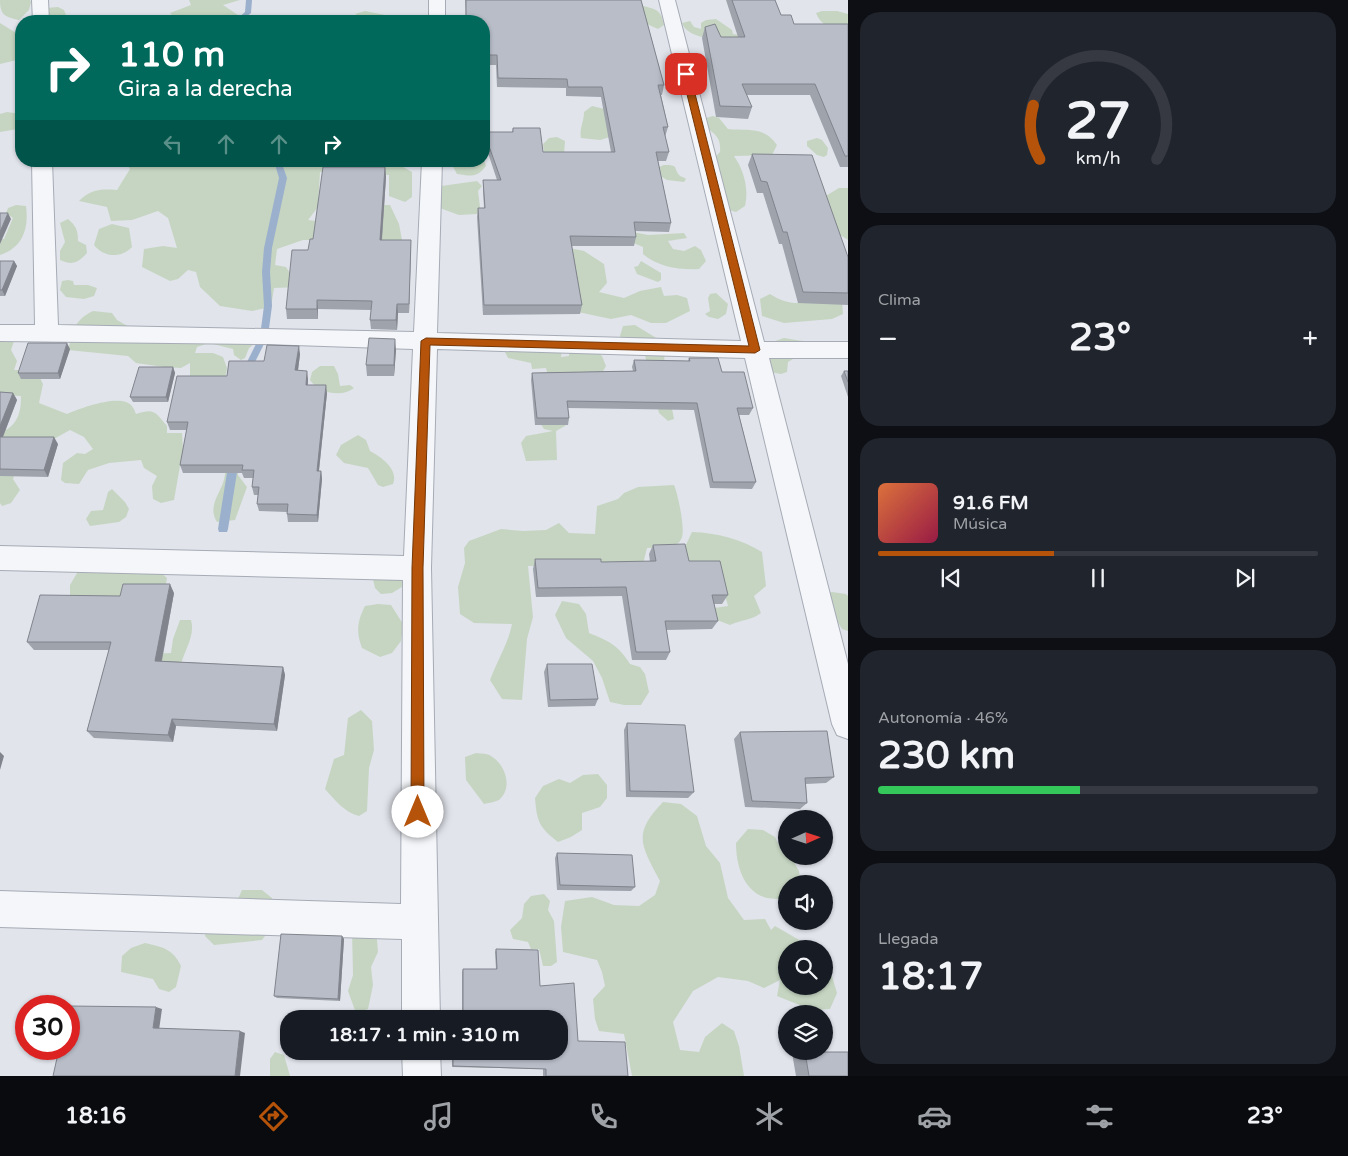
<!DOCTYPE html>
<html lang="es">
<head>
<meta charset="utf-8">
<style>
	body { margin:0; font-family:"Varela Round",sans-serif; background:#20242c; color:#f1f3f6; height:100vh; display:flex; flex-direction:column; font-size:19px; white-space:nowrap }
	* { box-sizing:border-box; margin:0 }
	p { font-size:16px; color:#9ea1a6 }
	.icon { flex:none; width:28px; height:28px; fill:none; stroke:currentColor; stroke-width:2; stroke-linecap:round; stroke-linejoin:round }
	.map { position:relative; flex:1; overflow:hidden }
	.drawer { display:flex; flex-direction:column; gap:12px; padding:12px; background:#0d0f14; width:500px }
	.drawer>* { flex:none }
	.guide { position:absolute; left:15px; top:15px; width:475px; height:152px; border-radius:20px; box-shadow:0 1px 4px #0004; background:#00695c; color:#fff; overflow:hidden }
	.needle { width:32px; rotate:87deg }
	.buttons { position:absolute; left:778px; top:810px; display:grid; gap:10px }
	.buttons a { display:grid; place-items:center; width:55px; height:55px; border-radius:50%; background:#171b24; box-shadow:0 1px 4px #0004; font-size:25px }
	.speed { position:absolute; left:15px; top:995px; display:flex; gap:10px; font-size:25px; font-weight:700; text-align:center }
	.speed>* { display:grid; place-content:center; width:65px; height:65px; border-radius:50%; background:#171b24; box-shadow:0 1px 4px #0004; line-height:1 }
	.speed .limit { border:8px solid #d22; background:#fff; color:#111 }
	.pin { position:absolute; display:grid; place-items:center; width:42px; height:42px; color:#fff; margin:-21px; border-radius:10px; box-shadow:0 2px 8px #0006 }
	.me { position:absolute; width:55px; margin:-28px; rotate:0deg; stroke-linejoin:round; filter:drop-shadow(0 0 4px #0008) }
	.turn { display:flex; align-items:center; gap:18px; height:105px; padding:0 20px; font-size:22px }
	.turn .icon { width:65px; height:65px; stroke-width:2.5 }
	.turn b { display:block; font-size:35px; line-height:42px }
	.lanes { display:flex; align-items:center; height:48px; padding:0 20px; background:#0003; justify-content:center; gap:25px; direction:ltr }
	.lanes .off { opacity:.35 }
	.big { font-size:38px; font-weight:700; line-height:1.1 }
	.drawer .card { flex:1; display:flex; flex-direction:column; justify-content:center; gap:8px; min-width:0; padding:0 18px; border-radius:20px; background:#20242c }
	.drawer .dial { align-items:center; gap:0 }
	.dial svg { height:130px; overflow:visible; fill:none; stroke:#363941; stroke-width:7; stroke-linecap:round; text-anchor:middle }
	.dial text { fill:#f1f3f6; stroke:none }
	.song { display:flex; align-items:center; gap:15px }
	.cover { width:60px; height:60px; border-radius:8px; background:linear-gradient(135deg,hsl(20 70% 55%),hsl(340 70% 35%)) }
	.played { height:5px; border-radius:2px; background:linear-gradient(90deg,#b45309 40%,#363941 40%) }
	.keys { display:flex; justify-content:space-around; direction:ltr }
	.heat { display:flex; justify-content:space-between; align-items:center; font-size:28px; direction:ltr }
	.charge { height:8px; border-radius:4px; background:linear-gradient(90deg,#34c759 46%,#363941 0) }
	.trip { position:absolute; left:280px; top:1010px; width:288px; height:50px; border-radius:20px; background:#171b24; box-shadow:0 1px 4px #0004; font-weight:700; line-height:50px; text-align:center }
	.dock { display:flex; height:80px; justify-content:space-around; align-items:center; background:#090b0e; color:#9ea1a6 }
	.dock .icon { width:35px; height:35px }
	.dock .active { color:#b45309 }
	.dock b { font-size:22px; color:#f1f3f6 }
	main { display:flex; flex:1; min-height:0 }
	.map>svg:first-child { display:block }
</style>
</head>
<body>
<main>
<div class="map">
<svg width="848" height="1076" viewBox="0 0 848 1076">
	<rect width="100%" height="100%" fill="#e1e4eb"/>
	<!-- green -->
	<path fill="#c6d5c2" d="M0,0H30L31,2L29,10L19,20C5,17 0,15 0,0Z
		M189,0H240L223,5L238,15L239,21H177L170,13L191,5Z
		M637,3C651,11 660,4 664,25L658,29L638,20Z
		M58,7L64,10L66,15L80,21H51L46,18V8Z
		M365,11L385,15L388,21H363L364,19L355,14Z
		M822,11H837L848,14V31C834,28 822,28 816,13Z
		M716,19L732,30L733,34L739,35L736,40C722,41 687,39 682,23L690,21L694,27L701,29V23L706,20Z
		M0,23L21,36V54L17,60L0,64Z
		M592,106L609,110L613,136L600,140L581,138C579,129 584,122 584,112Z
		M7,112L21,114V126L18,129L0,132V114Z
		M713,116L719,118L728,129C748,131 764,126 777,145L772,155L734,156C744,170 749,189 745,206L736,212L729,210L713,159L720,152C721,138 716,135 706,127V118Z
		M557,137L565,141L564,154L544,152L543,144L549,138Z
		M817,138L822,140L828,148L827,155L824,157L817,155L807,146V141Z
		M484,159L486,166C477,178 471,176 457,174L450,161H484Z
		M125,161H393L412,172V197L405,202L389,196V175L320,172L318,207L308,220L324,222L379,205H390L399,224L402,240H303L277,249L275,265L286,267L299,287L274,288L271,307L252,311L220,306L200,287L196,272L188,270L178,279L170,281L142,267L144,249L163,246L177,248L168,218L158,211L132,220L111,221L107,207L79,201C91,189 101,189 117,190L130,169Z
		M664,165C679,165 673,167 679,175C681,177 684,177 686,179L684,182L667,180L662,177L659,167Z
		M477,181L482,186L478,191L480,207L477,214L459,215L437,207L441,186Z
		M839,188H848V240L837,233L824,197Z
		M16,205L26,206C29,228 23,248 0,255V239H4L13,218L6,213L8,208Z
		M68,219C76,226 78,230 78,241L86,245L87,253C77,264 72,265 60,260V251L65,242L60,223Z
		M112,224L129,228L132,247C121,259 103,257 94,245L99,229Z
		M628,231L648,235L684,233L687,238L668,241L673,249L684,251L695,246L701,250L706,261L699,269C679,270 658,267 643,254V247L631,242Z
		M836,247L846,249L842,301L843,314L832,319L784,323L762,316L760,299L770,294C784,303 798,306 814,300Z
		M574,249L584,251L604,264L607,283L599,292L624,298L640,291L661,287L664,296L677,295L687,298L690,311L666,323H651L631,315L611,319L578,312L562,252Z
		M641,261L661,273V280L658,282L637,274L634,267L638,266Z
		M68,280L73,281L74,285H88L97,288L94,296L84,299L66,297L60,290L62,281Z
		M716,293L728,304L726,314L718,319L709,317L705,314L710,311L708,298L710,294Z
		M93,311L112,313L117,320L138,332L254,344L249,348L245,358L241,360L234,355L233,349L209,343L197,347L195,353H213L223,357L227,368L225,379L190,380V363L181,368L164,367L136,363L128,356L68,350C74,330 73,321 93,311Z
		M635,325L658,339L664,354L666,378L674,419L668,421L659,413L644,351L625,348L620,336L623,326Z
		M0,326L17,332L11,350L17,361L14,370H25L38,374L43,384L39,403L67,414C81,408 111,397 126,402C132,404 134,409 136,414C155,408 155,412 167,426V433H182L183,449L174,500L161,503L153,499L152,486L157,476L144,468L141,460L109,463L88,470L79,484L65,483L61,480L63,463L77,453L85,454L93,449L84,437L70,430L52,440L26,441L13,479L20,490L11,503L2,506L0,503V437L2,432C18,425 21,412 21,396L0,395Z
		M784,338C801,341 814,343 832,341L842,349L820,358L793,359L788,362L787,372L781,374L770,372L766,347L772,342Z
		M513,347L562,349L561,357L569,356V350L594,349L602,356L606,366L603,371L595,375L549,380L546,368L532,369L531,363L508,358L505,352Z
		M320,366H334L338,374L340,386L350,385L354,388C342,398 319,393 310,380L312,372Z
		M567,412L569,420L565,426L556,431L557,460L526,461L521,443L526,436L553,431L544,429L540,423Z
		M358,435L366,440L370,451C381,457 399,469 393,484L383,487L378,485L368,468L344,463L336,455L341,445Z
		M238,463V475L247,487L235,520L217,522C208,508 218,496 223,483C225,478 225,472 226,467Z
		M674,485C678,494 685,528 682,537C681,541 677,544 675,547L647,548L643,564L528,566L533,617L527,639L522,700L502,699L490,680C497,661 508,644 512,624L474,623L460,614L458,587L465,563L464,548L469,541L501,529L523,531L546,530L559,523L569,533L595,534L597,506L618,499L624,493L638,487Z
		M112,489L125,502L129,509L126,517L119,522L90,526L86,519L91,511L103,510L108,492Z
		M692,532C717,533 741,539 762,552L766,586L754,596L761,613C752,620 741,620 730,625L717,620L714,608L728,606L718,568L690,563L684,549Z
		M370,555C394,555 395,566 407,584L392,593L381,594L375,588L372,575L363,560Z
		M80,568L159,571L167,578L166,584L115,621L70,596V585Z
		M832,592L846,594L848,596V631L842,629L822,596Z
		M562,601L579,604L586,614L589,633C609,641 618,645 630,664L640,667L645,674L649,692L641,705H624L610,702L602,678L593,661L566,638L555,615Z
		M378,604L391,605L403,624L401,641L392,653L380,657L362,648C356,632 357,622 365,606Z
		M180,620H191C196,638 182,652 180,670L122,655L171,653L173,639Z
		M361,710L372,721L374,750L369,768L367,811L359,816C344,812 335,800 325,789L334,759L344,755L348,718Z
		M476,753C481,754 487,753 491,756C506,765 513,788 499,800C495,802 488,803 484,804L466,780L465,757Z
		M598,774L607,785V798L600,807L582,813V830L571,837L558,842C539,827 537,822 535,798L543,786L559,779L570,783L583,775Z
		M663,802L681,804L697,816L706,846L720,863L728,898L744,920L765,919L771,930L775,926L806,944L805,949H786V986H824V974L832,976L837,993L830,1009L812,1010L777,996L780,980L764,988L748,981L718,977L693,991L673,1022L680,1050L699,1052L705,1037L722,1023L734,1031L739,1046L744,1076H632L624,1034L599,1031L595,1019L593,999L605,986L602,972L597,960L563,952L561,927L565,901L592,897L614,905L639,906L655,895L660,881C641,845 632,834 663,802Z
		M748,829L763,830L775,837L783,854L792,859L799,871L800,884H786V899C780,899 773,899 767,898C743,892 736,864 736,843Z
		M242,890H262L272,898L274,924L262,940L214,945L205,936L208,922L232,912Z
		M544,894L550,901L548,910L554,921L557,962L551,966H543L539,949H531L528,942L513,939L510,930L522,918L524,904L531,896Z
		M376,929L378,952L371,967L373,985L368,1009L356,1013L348,991L353,975L352,930Z
		M145,943C163,947 173,949 181,966L176,987L169,992L159,989L153,979L121,972L122,956L131,948Z
		M275,1052L284,1055L290,1076H270V1059Z"/>
	<g fill="none" stroke-linecap="round" stroke-linejoin="round">
		<!-- stream -->
		<path fill="#9bb0cc" fill-rule="evenodd" d="M246,0H252L251,13L241,21H235L245,12Z
			M274,161H281L287,178L272,248L270,272L272,306L268,336L254,364L252,374L248,377L244,374L246,364L260,336L264,306L262,272L264,248L279,178Z
			M234,456L239,460L228,529L227,532H219L218,529L229,460Z"/>
		<defs>
			<path id="minor" d="M32,0H48L49,21H33Z
				M429,0H445V21H429Z
				M659,0H675L764,342H848V358H769L848,664V739L837,735L832,724L745,358L437,349L431,568L440,1019H402V939L0,927V891L401,904L403,580L0,570V546L404,556L413,349L264,344L0,341V325H35L32,161H52L58,325L414,332L422,161H442L437,333L741,341Z
				M402,1051H440L441,1076H403Z"/>
		</defs>
		<!-- minor casing -->
		<use href="#minor" stroke="#a6abb5" stroke-width="2"/>
		<!-- minor -->
		<use href="#minor" fill="#f4f6f9" fill-rule="evenodd"/>
	</g>
	<!-- wall -->
	<path fill="#9ea3ac" d="M465,0H641L664,85L662,95H661L668,127L665,137L669,152L666,161H658L671,223L669,232L635,231L636,237L634,246H572L582,305L580,314L483,315L477,217L478,208H484L483,189V180H497L484,141V132H512L513,128L543,152H611L601,97L566,96V88L497,87L496,65H484V21H466Z
		M726,0H775L781,15L794,24H848V167H840L810,95H746L752,107L748,119L716,117L702,38L705,27L721,37H738Z
		M752,154L848,257V305L798,303L782,244H779L763,193H757L748,165Z
		M385,167L386,177L382,240H411L409,313H398L397,330L371,329L370,320L371,310L318,309V319H287L286,309L308,250Z
		M0,261H14L17,266L5,296H0Z
		M70,349L60,379H21L18,373Z
		M396,350L394,376H367L366,365Z
		M300,354L298,370L308,379V385L327,393L319,471H321L322,479L318,522H288L287,514V512L259,511L257,504L258,495H254L252,487L253,478H244L242,473H183L180,465L187,430H170L167,422L227,376L264,361Z
		M689,358L722,372L753,408L749,415H739L756,482L752,489L710,488L694,410L568,408L569,418L568,425H535L531,380L532,373L633,371L632,367L634,360L688,361Z
		M173,367L175,373L168,402H133L130,397Z
		M844,371H848V397L841,376Z
		M0,392L13,393L17,400L3,437L58,444L48,477L0,476Z
		M653,545L689,561L728,595L722,604H714L718,621L712,629L666,630L670,652L666,660H632L622,596L536,597L533,569L535,559L601,562H650L649,554Z
		M174,593L162,661L283,667L285,675L277,731L176,726L173,742L94,738L87,731L109,650H34L27,642L120,596Z
		M547,664L598,699L595,706L548,707L544,672Z
		M627,723L694,792L688,798L626,797L624,730Z
		M740,732L834,777L826,783L806,784L807,803L800,809L745,807L734,739Z
		M557,853L635,887L631,891L557,890L555,858Z
		M342,936L344,939L340,1001L277,998L274,996Z
		M496,949L540,986L578,1041L628,1076H543V1069L452,1067V1051H559V1019H452L453,1016H462V972L463,969H496L495,952Z
		M805,1052L848,1076H796L792,1053Z"/>
	<!-- shaded-wall -->
	<path fill="#81848c" d="M385,167L386,177L381,250L380,240Z
		M8,213L11,219L0,244V232Z
		M411,240V250L409,313V304Z
		M14,261L17,266L5,296L2,290Z
		M317,300L318,309V319L317,309Z
		M397,304L398,313L397,330L396,320Z
		M395,339L396,350L394,376V365Z
		M67,343L70,349L60,379L58,373Z
		M299,346L300,354L297,378L295,370Z
		M173,367L175,373L168,402L166,397Z
		M307,371L308,379L307,393L306,385Z
		M326,385L327,393L318,479L317,471Z
		M13,393L17,400L0,444V426Z
		M54,437L58,444L48,477L44,470Z
		M321,471L322,479L318,522L317,515Z
		M170,584L174,593L160,669L155,661Z
		M283,667L285,675L277,731L274,724Z
		M172,719L176,726L173,742L168,735Z
		M0,752L4,756L0,770Z
		M342,936L344,939L340,1001L338,999Z
		M156,1007L162,1009L159,1030L153,1028Z
		M240,1031L245,1033L240,1076H235Z"/>
	<!-- building -->
	<path fill="#b8bdc8" stroke="#81848c" d="M466,0H641L664,85H658L668,127H663L669,152H656L671,223L634,222L636,237L570,236L582,305H484L478,208H485L483,180H501L484,132H513V128H540L543,152H615L602,87H568L567,79L498,78L497,55H484V21H466Z
		M732,0H775L781,15H791L794,24H848V156H845L815,84H742L752,107L720,106L705,27L715,24L721,37H745Z
		M752,154L812,155L848,257V293L803,292L787,232H783L767,182L761,181Z
		M323,167H385L380,240H411L409,304H397L396,320H370L372,301L317,300V309H286L292,250H308L310,239H313Z
		M0,213H8L0,232Z
		M0,261H14L2,290H0Z
		M369,338L395,339L394,365H366Z
		M28,343H67L58,373H18Z
		M267,345L299,346L295,370L307,371L306,385H326L317,471H321L317,515L287,514L288,504H257L259,487H252L254,470H242L243,465H180L188,422H167L177,376H227L229,361H264Z
		M689,358H718L722,372H744L753,408H737L756,482H713L697,403L567,401L569,418H537L532,373L636,371L634,360L690,361Z
		M139,367H173L166,397H130Z
		M844,371H848V382Z
		M0,392L13,393L0,426Z
		M0,437H54L44,470L0,469Z
		M685,544L689,561H720L728,595H712L718,621H665L670,652H636L626,587L538,588L535,559H601V562L656,561L653,545Z
		M123,584H170L155,661L283,667L274,724L172,719L168,735L87,731L111,642H27L40,595L120,596Z
		M547,664H592L598,699L550,700Z
		M627,723L685,725L694,792L630,791Z
		M827,731L834,777L805,778L807,803L752,801L740,732Z
		M557,853L632,855L635,887L560,885Z
		M281,934L342,936L338,999L274,996Z
		M496,949L538,950L540,986L574,983L578,1041L625,1042L628,1076H546V1069L453,1066V1051H559V1019H453V1016H463V969H497Z
		M69,1006L156,1007L153,1028L240,1031L235,1076H53L59,1049H69Z
		M805,1052H848V1076H809Z"/>
	<!-- route -->
	<path fill="#b45309" stroke="#753606" d="M686,71L690,74L760,350L755,353L430,345L423,568L424,812L422,817L418,819L413,817L411,812L412,568L421,341L426,338L749,346L682,74Z"/>
</svg>
<div class="buttons">
<a><svg class="needle" viewBox="-14 -14 28 28"><path d="M0-13l5 13h-10z" fill="#e53935"/><path d="M0 13l5-13h-10z" fill="#9ea1a6"/></svg></a>
<a><svg class="icon" aria-label="sound" viewBox="0 0 24 24"><path d="M4 9h4l5-4v14l-5-4H4zM17 9q2 3 0 6"/></svg></a>
<a><svg class="icon" aria-label="search" viewBox="0 0 24 24"><circle cx="10" cy="10" r="6"/><path d="M15 15l6 6"/></svg></a>
<a><svg class="icon" aria-label="layers" viewBox="0 0 24 24"><path d="M12 4l9 5-9 5-9-5zM3 14l9 5 9-5"/></svg></a>
</div>
<div class="speed"><div class="limit">30</div></div>
<div class="pin" style="left:686px;top:74px;background:#d93025"><svg class="icon" aria-label="arrive" viewBox="0 0 24 24"><path d="M6 21V4h12l-3 4 3 4H6"/></svg></div>
<svg class="me" style="left:418px;top:812px" viewBox="-20 -20 40 40"><circle r="19" fill="#fff"/><path d="M0-13L10 11 0 6-10 11z" fill="#b45309"/></svg>
<div class="trip">18:17 · 1 min · 310 m</div>
<div class="guide">
<div class="turn"><svg class="icon" aria-label="right" viewBox="0 0 24 24"><path d="M7 20v-9h11M14 6l5 5-5 5"/></svg><div><b>110 m</b>Gira a la derecha</div></div>
<div class="lanes"><svg class="icon off" aria-label="left" viewBox="0 0 24 24"><path d="M17 20v-9H6M10 6l-5 5 5 5"/></svg><svg class="icon off" aria-label="ahead" viewBox="0 0 24 24"><path d="M12 20V5M6 11l6-6 6 6"/></svg><svg class="icon off" aria-label="ahead" viewBox="0 0 24 24"><path d="M12 20V5M6 11l6-6 6 6"/></svg><svg class="icon" aria-label="right" viewBox="0 0 24 24"><path d="M7 20v-9h11M14 6l5 5-5 5"/></svg></div>
</div>
</div>
<section class="drawer">
<div class="card dial"><svg viewBox="0 0 100 80">
<path d="M14 69A42 42 0 1 1 86 69"/>
<path d="M14 69A42 42 0 0 1 10 36" stroke="#b45309"/>
<text x="50" y="56" font-size="32" font-weight="700">27</text>
<text x="50" y="72" font-size="11">km/h</text>
</svg></div>
<div class="card"><p>Clima</p>
<div class="heat"><a>−</a><b class="big">23°</b><a>+</a></div>
</div>
<div class="card">
<div class="song"><i class="cover"></i><div><b>91.6 FM</b><p>Música</p></div></div>
<div class="played"></div>
<div class="keys"><svg class="icon" aria-label="previous" viewBox="0 0 24 24"><path d="M18 5L8 12l10 7zM5 5v14"/></svg><svg class="icon" aria-label="pause" viewBox="0 0 24 24"><path d="M8 5v14M16 5v14"/></svg><svg class="icon" aria-label="next" viewBox="0 0 24 24"><path d="M6 5l10 7-10 7zM19 5v14"/></svg></div>
</div>
<div class="card"><p>Autonomía · 46%</p><b class="big">230 km</b><div class="charge"></div></div>
<div class="card"><p>Llegada</p><b class="big">18:17</b></div>
</section>
</main>
<nav class="dock">
<b>18:16</b>
<svg class="icon active" aria-label="directions" viewBox="0 0 24 24"><path d="M12 3l9 9-9 9-9-9zM9 14v-3h6M13 9l2 2-2 2"/></svg>
<svg class="icon" aria-label="music" viewBox="0 0 24 24"><path d="M9 18V5l10-2v13"/><circle cx="6" cy="18" r="3"/><circle cx="16" cy="16" r="3"/></svg>
<svg class="icon" aria-label="phone" viewBox="0 0 24 24"><path d="M5 4h4l2 5-3 2q2 4 5 5l2-3 5 2v4C11 20 4 13 5 4z"/></svg>
<svg class="icon" aria-label="climate" viewBox="0 0 24 24"><path d="M12 3v18M4 7l16 10M4 17L20 7"/></svg>
<svg class="icon" aria-label="car" viewBox="0 0 24 24"><path d="M5 17H2v-5l4-1 3-4h7l3 4 3 1v5h-3M9 17h6M6 11h13"/><circle cx="7" cy="17" r="2"/><circle cx="17" cy="17" r="2"/></svg>
<svg class="icon" aria-label="filters" viewBox="0 0 24 24"><path d="M4 7h16M4 17h16"/><circle cx="9" cy="7" r="2"/><circle cx="15" cy="17" r="2"/></svg>
<b>23°</b>
</nav>
</body>
</html>
